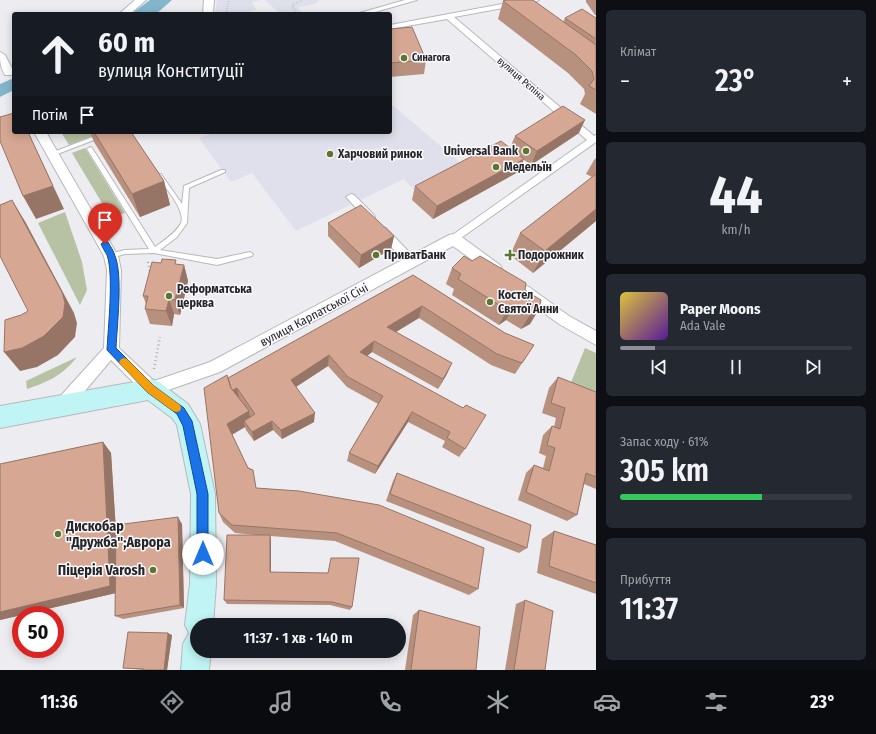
<!DOCTYPE html>
<html lang="uk">
<head>
<meta charset="utf-8">
<style>
	body { margin:0; font-family:"Fira Sans Condensed",sans-serif; background:#242831; color:#f1f3f6; height:100vh; display:flex; flex-direction:column; font-size:15px; white-space:nowrap }
	* { box-sizing:border-box; margin:0 }
	p { font-size:13px; color:#9ea1a6 }
	.icon { flex:none; width:22px; height:22px; fill:none; stroke:currentColor; stroke-width:2; stroke-linecap:round; stroke-linejoin:round }
	.map { position:relative; flex:1; overflow:hidden }
	.panel { display:flex; flex-direction:column; gap:10px; padding:10px; background:#0d0f14; width:280px }
	.panel>* { flex:none }
	.guide { position:absolute; left:12px; top:12px; width:380px; height:122px; border-radius:4px; box-shadow:0 2px 10px #0003; background:#171b24; color:#f1f3f6; overflow:hidden }
	.speed { position:absolute; left:12px; top:606px; display:flex; gap:8px; font-size:20px; font-weight:700; text-align:center }
	.speed>* { display:grid; place-content:center; width:52px; height:52px; border-radius:50%; background:#171b24; box-shadow:0 2px 10px #0003; line-height:1 }
	.speed .limit { border:6px solid #d22; background:#fff; color:#111 }
	.pin { position:absolute; display:grid; place-items:center; width:34px; height:34px; color:#fff; margin:-41px -17px; border-radius:50% 50% 50% 0; rotate:-45deg; box-shadow:0 0 4px #0007 }
	.pin .icon { rotate:45deg }
	.me { position:absolute; width:44px; margin:-22px; rotate:0deg; stroke-linejoin:round; filter:drop-shadow(0 0 3px #0008) }
	.turn { display:flex; align-items:center; gap:14px; height:84px; padding:0 20px; font-size:18px }
	.turn .icon { width:52px; height:52px; stroke-width:2.5 }
	.turn b { display:block; font-size:28px; line-height:34px }
	.then { display:flex; align-items:center; height:38px; padding:0 20px; background:#0003; gap:8px; font-size:15px }
	.big { font-size:30px; font-weight:600; line-height:1.1 }
	.panel .tile { flex:1; display:flex; flex-direction:column; justify-content:center; gap:6px; min-width:0; padding:0 14px; border-radius:6px; background:#242831 }
	.panel .dial { align-items:center; gap:0 }
	.dial b { font-size:52px; line-height:1 }
	.song { display:flex; align-items:center; gap:12px }
	.cover { width:48px; height:48px; border-radius:6px; background:linear-gradient(135deg,hsl(50 70% 55%),hsl(270 70% 35%)) }
	.played { height:4px; border-radius:2px; background:linear-gradient(90deg,#8c9099 15%,#363941 15%) }
	.keys { display:flex; justify-content:space-around; direction:ltr }
	.heat { display:flex; justify-content:space-between; align-items:center; font-size:22px; direction:ltr }
	.charge { height:6px; border-radius:3px; background:linear-gradient(90deg,#34c759 61%,#363941 0) }
	.trip { position:absolute; left:190px; top:618px; width:216px; height:40px; border-radius:20px; background:#171b24; box-shadow:0 2px 10px #0003; font-weight:600; line-height:40px; text-align:center }
	.tabs { display:flex; height:64px; justify-content:space-around; align-items:center; background:#090b0e; color:#9ea1a6 }
	.tabs .icon { width:28px; height:28px }
	.tabs .current { color:#8c9099 }
	.tabs b { font-size:18px; color:#f1f3f6 }
	main { display:flex; flex:1; min-height:0 }
	.map>svg:first-child { display:block }
</style>
</head>
<body>
<main>
<div class="map">
<svg width="596" height="670" viewBox="0 0 596 670">
	<rect width="100%" height="100%" fill="#ececf1"/>
	<!-- built -->
	<path fill="#e0e0ec" d="M217,0H261L252,2L256,10L242,14H215Z
		M265,0H319L315,4L298,7L302,14H290L278,12Z
		M390,103L469,170L419,195L404,179L296,231L252,173L231,182L199,138L215,132H390Z"/>
	<!-- green -->
	<path fill="#b6c2a3" d="M61,132H103L69,145Z
		M85,148L125,213L111,218L72,153Z
		M65,212L82,262L87,290L80,305L38,223Z
		M585,348L596,353V398L570,385Z
		M77,357C63,375 48,382 27,389L26,381Z"/>
	<!-- water -->
	<path fill="#83b6cd" d="M150,0H172L156,14H131Z
		M14,78V90L0,97V84Z"/>
	<g fill="none" stroke-linecap="round" stroke-linejoin="round">
		<defs>
			<path id="service" d="M105,132H113L112,133L55,155H51L50,154L51,153Z
				M90,147L92,148L155,247C163,241 176,233 181,223C186,210 164,186 157,176V174H161L182,204L184,186L221,170H225V172L189,188L187,223L177,237L160,250L217,259L250,252L253,254L252,256L217,265L154,253L125,254L111,258H109L108,256L109,254L125,250L149,249L87,149Z"/>
			<path id="pedestrian" d="M405,0H417L368,14H356Z
				M524,0H539L535,2L454,17L594,136L596,135V142L454,243L451,242L449,239L451,236L587,140L447,19L390,29V25Z
				M351,194L354,195L373,214L375,217L373,220H367L348,199L346,197Z
				M383,227L386,228L407,250L408,253L407,256H399L380,234L378,231L380,228Z"/>
			<path id="minor" d="M135,0H146L130,14H119Z
				M204,0H214L213,14H203Z
				M0,52L5,55L14,72L13,75H5C0,67 0,61 0,52Z
				M34,132H46L118,256L121,270L119,348L154,381L210,362L449,235L454,234L459,235L500,265L502,269L500,273L495,274L490,273L453,246L220,372L151,396L145,394L111,360L68,411L62,413L56,411L54,406L56,401L104,348L107,270L104,256Z
				M524,285L529,287L569,316L596,331V345L559,324L519,295L517,291L519,287Z"/>
			<path id="secondary" d="M151,379L159,382L188,404L200,424L215,494L216,584L213,625H197V651H211L209,670H181L183,644L189,633L185,625L190,584L191,494L177,425L172,418L148,400L0,428V406Z"/>
		</defs>
		<!-- service casing -->
		<use href="#service" stroke="#b8b8bc" stroke-width="2"/>
		<!-- pedestrian casing -->
		<use href="#pedestrian" stroke="#b8b8bc" stroke-width="2"/>
		<!-- minor casing -->
		<use href="#minor" stroke="#b8b8bc" stroke-width="2"/>
		<!-- secondary casing -->
		<use href="#secondary" stroke="#b8b8bc" stroke-width="2"/>
		<!-- path-far1 -->
		<path stroke="#adadb1" stroke-width="2" stroke-dasharray="0.5 2" stroke-linecap="butt" d="M226,14L229,0
			M296,14L292,5L303,0"/>
		<!-- path -->
		<path stroke="#adadb1" stroke-width="2.5" stroke-dasharray="1 3" stroke-linecap="butt" d="M148,262L150,272
			M154,369L160,337"/>
		<!-- service -->
		<use href="#service" fill="#fff" fill-rule="evenodd"/>
		<!-- pedestrian -->
		<use href="#pedestrian" fill="#fff" fill-rule="evenodd"/>
		<!-- minor -->
		<use href="#minor" fill="#fff" fill-rule="evenodd"/>
		<!-- secondary -->
		<use href="#secondary" fill="#c1f5f5" fill-rule="evenodd"/>
	</g>
	<!-- wall -->
	<path fill="#b8907e" d="M586,0H596V15H595L586,2Z
		M503,1L563,22L565,18H596V114L580,104L585,94L584,89L568,73L498,19Z
		M390,29L426,60L424,74L390,77Z
		M90,132H131L164,181L170,205L140,217L94,142Z
		M579,133L531,165L523,159L518,172L433,219L412,200L415,186L510,148L515,136Z
		M596,158V221L533,273L510,255L520,233L592,177L586,174L594,160Z
		M328,223L394,236L391,249L359,268L328,236Z
		M178,264L184,265L188,281L180,315L174,314L172,326L150,324L145,309L146,304L143,296Z
		M452,268L525,290L539,309L530,324L521,329L506,320L499,325L452,295L454,289L446,284Z
		M413,275L505,333L534,345L515,374L491,365L419,318L396,332L447,374L438,389L372,352L367,356L463,408L465,449L459,457L442,447L445,441L408,422L375,474L347,461L349,453L378,404L347,387L328,366L296,387L314,422L282,439L273,430L254,441L246,430L245,427L232,434L248,468L253,470L256,488L478,589L469,595L335,541L270,536L271,541V572L352,607L350,610L330,605L227,604L224,600L257,535L235,533L223,522L219,513L228,378Z
		M558,377L596,392V489L584,484L577,515L567,521L518,500L526,473L534,465L543,468L546,456L539,453L543,435L552,426L554,427L556,418L542,413L549,388Z
		M103,442L111,453L116,533L182,524L184,608L123,619L115,616L116,593L0,620V464Z
		M397,473L527,548L519,553L386,501L393,481Z
		M554,531L596,545V594L537,573L542,539Z
		M525,600L545,670H505L516,604Z
		M419,610L476,670H405L413,615Z
		M172,635L167,670H144L123,668Z"/>
	<!-- shaded-wall -->
	<path fill="#967567" d="M585,120L579,133L531,165L537,151Z
		M28,132L64,209L36,219L23,196Z
		M524,159L518,172L433,219L437,206Z
		M164,181L170,205L140,217L132,194Z
		M12,200L26,223L74,313L77,323L75,337L58,355L37,367L20,371L4,352L44,336Z
		M596,209V221L533,273L545,251Z
		M394,236L391,249L359,268L361,255Z
		M184,265L188,281L180,315L175,300Z
		M169,299L174,314L172,326L166,311Z
		M514,305L506,320L499,325L507,310Z
		M422,306L419,318L384,339L387,327Z
		M539,309L530,324L521,329L530,315Z
		M374,341L372,352L358,363L360,352Z
		M329,355L328,366L291,390V380Z
		M452,363L447,374L438,389L443,379Z
		M237,388L239,398L232,391Z
		M249,411L251,424L244,421L245,427L230,436L227,424Z
		M412,412L408,422L375,474L378,466Z
		M315,413L314,422L282,439L281,430Z
		M272,421L273,430L254,441L252,432Z
		M103,442L111,453L120,592L0,620V612Z
		M178,517L182,524L184,608L180,605Z
		M270,535L271,541V577L270,572Z
		M168,633L172,635L167,670H164Z"/>
	<!-- building -->
	<path fill="#d6a793" stroke="#967567" d="M506,0H533L596,45V90L589,86L594,79L592,71L576,55L503,1Z
		M582,9L596,18V39L565,18Z
		M412,27L426,60L391,63L390,60V29Z
		M563,106L585,120L537,151L515,136Z
		M14,113V132H28L53,186L23,196L0,141V117Z
		M94,132H131L164,181L132,194Z
		M501,141L524,159L437,206L415,186Z
		M596,174V209L545,251L520,233Z
		M12,200L62,292L65,303L63,317L44,336L22,348L4,352L5,320L21,315L28,311L0,256V205Z
		M361,205L394,236L361,255L328,223Z
		M464,256L472,261L480,256L526,283L525,290L541,300L539,309L530,315L514,305L507,310L458,279L461,274L452,268Z
		M162,259L176,260L175,264L184,265L175,300L169,299L166,311L145,309L148,296H143L152,262L161,263Z
		M413,275L505,333L534,345L522,363L497,354L422,306L387,327L452,363L443,379L374,341L360,352L463,408L466,405L486,415L465,449L447,438L450,432L412,412L378,466L349,453L383,396L348,377L329,355L291,380L315,413L281,430L272,421L252,432L244,421L255,414L237,388L233,390L231,388L228,378Z
		M227,375L231,388L249,411L227,424L248,468L253,470L256,488L299,491L379,505L484,548L478,589L337,533L232,525L219,513L204,388Z
		M558,377L596,392V477L586,473L577,515L526,492L534,465L549,471L555,448L547,445L552,426L560,429L565,408L551,403Z
		M103,442L110,586L0,612V464Z
		M397,473L531,525L527,548L390,494Z
		M178,517L180,605L115,616L116,525Z
		M554,531L596,545V583L549,566Z
		M227,535H270V572L328,573L331,558H359L352,607L332,602L224,600Z
		M525,600L553,611L545,670H514Z
		M419,610L480,627L476,670H411Z
		M128,632L168,633L164,670H144V669L123,668Z"/>
	<!-- route -->
	<path fill="#1a73e8" stroke="#114b97" d="M105,241L108,242C110,246 114,251 115,256C123,275 117,326 116,348L154,386L184,408L192,421L208,494V554L207,558L203,560L199,558L197,554V494L183,426L177,414L147,392L107,350C108,328 114,275 107,255C105,252 103,248 101,244Z"/>
	<!-- slow -->
	<path fill="#f59e0b" d="M124,358L127,359L154,386L180,405L181,408L180,411L176,412L173,411L147,392L121,365L119,362L121,359Z"/>
	<!-- markers -->
	<g fill="#5a782d" stroke="#f9f9fe" stroke-width="1.5">
		<circle cx="404" cy="58" r="4"/>
		<circle cx="526" cy="151" r="4"/>
		<circle cx="330" cy="154" r="4"/>
		<circle cx="496" cy="167" r="4"/>
		<circle cx="376" cy="255" r="4"/>
		<path d="M508 249h4v4h4v4h-4v4h-4v-4h-4v-4h4z"/>
		<circle cx="169" cy="296" r="4"/>
		<circle cx="490" cy="302" r="4"/>
		<circle cx="58" cy="534" r="4"/>
		<circle cx="153" cy="570" r="4"/>
	</g>
	<g text-anchor="middle" dominant-baseline="central" stroke-width="3" stroke-linejoin="round" paint-order="stroke">
		<!-- far-poi labels -->
		<g font-size="10" font-weight="bold" fill="#262628" stroke="#f9f9fe" text-anchor="start">
			<text x="412" y="58">Синагога</text>
		</g>
		<!-- far-street labels -->
		<g font-size="10" fill="#262628" stroke="#f9f9fe">
			<text transform="translate(521 79) rotate(41)">вулиця Рєпіна</text>
		</g>
		<!-- poi labels -->
		<g font-size="12" font-weight="bold" fill="#262628" stroke="#f9f9fe" text-anchor="start">
			<text x="518" y="151" text-anchor="end">Universal Bank</text>
			<text x="338" y="154">Харчовий ринок</text>
			<text x="504" y="167">Медельїн</text>
			<text x="384" y="255">ПриватБанк</text>
			<text x="518" y="255">Подорожник</text>
			<text x="177" y="289">Реформатська<tspan x="177" dy="14">церква</tspan></text>
			<text x="498" y="295">Костел<tspan x="498" dy="14">Святої Анни</tspan></text>
		</g>
		<!-- street labels -->
		<g font-size="12" fill="#262628" stroke="#f9f9fe">
			<text transform="translate(314 315) rotate(-28)">вулиця Карпатської Січі</text>
		</g>
		<!-- near-poi labels -->
		<g font-size="14" font-weight="bold" fill="#262628" stroke="#f9f9fe" text-anchor="start">
			<text x="66" y="526">Дискобар<tspan x="66" dy="16">"Дружба";Аврора</tspan></text>
			<text x="145" y="570" text-anchor="end">Піцерія Varosh</text>
		</g>
	</g>
</svg>
<div class="speed"><div class="limit">50</div></div>
<div class="pin" style="left:105px;top:244px;background:#d93025"><svg class="icon" aria-label="arrive" viewBox="0 0 24 24"><path d="M6 21V4h12l-3 4 3 4H6"/></svg></div>
<svg class="me" style="left:203px;top:554px" viewBox="-20 -20 40 40"><circle r="19" fill="#fff"/><path d="M0-13L10 11 0 6-10 11z" fill="#1a73e8"/></svg>
<div class="trip">11:37 · 1 хв · 140 m</div>
<div class="guide">
<div class="turn"><svg class="icon" aria-label="ahead" viewBox="0 0 24 24"><path d="M12 20V5M6 11l6-6 6 6"/></svg><div><b>60 m</b>вулиця Конституції</div></div>
<div class="then">Потім<svg class="icon" aria-label="arrive" viewBox="0 0 24 24"><path d="M6 21V4h12l-3 4 3 4H6"/></svg></div>
</div>
</div>
<section class="panel">
<div class="tile"><p>Клімат</p>
<div class="heat"><a>−</a><b class="big">23°</b><a>+</a></div>
</div>
<div class="tile dial"><b>44</b><p>km/h</p></div>
<div class="tile">
<div class="song"><i class="cover"></i><div><b>Paper Moons</b><p>Ada Vale</p></div></div>
<div class="played"></div>
<div class="keys"><svg class="icon" aria-label="previous" viewBox="0 0 24 24"><path d="M18 5L8 12l10 7zM5 5v14"/></svg><svg class="icon" aria-label="pause" viewBox="0 0 24 24"><path d="M8 5v14M16 5v14"/></svg><svg class="icon" aria-label="next" viewBox="0 0 24 24"><path d="M6 5l10 7-10 7zM19 5v14"/></svg></div>
</div>
<div class="tile"><p>Запас ходу · 61%</p><b class="big">305 km</b><div class="charge"></div></div>
<div class="tile"><p>Прибуття</p><b class="big">11:37</b></div>
</section>
</main>
<nav class="tabs">
<b>11:36</b>
<svg class="icon current" aria-label="directions" viewBox="0 0 24 24"><path d="M12 3l9 9-9 9-9-9zM9 14v-3h6M13 9l2 2-2 2"/></svg>
<svg class="icon" aria-label="music" viewBox="0 0 24 24"><path d="M9 18V5l10-2v13"/><circle cx="6" cy="18" r="3"/><circle cx="16" cy="16" r="3"/></svg>
<svg class="icon" aria-label="phone" viewBox="0 0 24 24"><path d="M5 4h4l2 5-3 2q2 4 5 5l2-3 5 2v4C11 20 4 13 5 4z"/></svg>
<svg class="icon" aria-label="climate" viewBox="0 0 24 24"><path d="M12 3v18M4 7l16 10M4 17L20 7"/></svg>
<svg class="icon" aria-label="car" viewBox="0 0 24 24"><path d="M5 17H2v-5l4-1 3-4h7l3 4 3 1v5h-3M9 17h6M6 11h13"/><circle cx="7" cy="17" r="2"/><circle cx="17" cy="17" r="2"/></svg>
<svg class="icon" aria-label="filters" viewBox="0 0 24 24"><path d="M4 7h16M4 17h16"/><circle cx="9" cy="7" r="2"/><circle cx="15" cy="17" r="2"/></svg>
<b>23°</b>
</nav>
</body>
</html>
